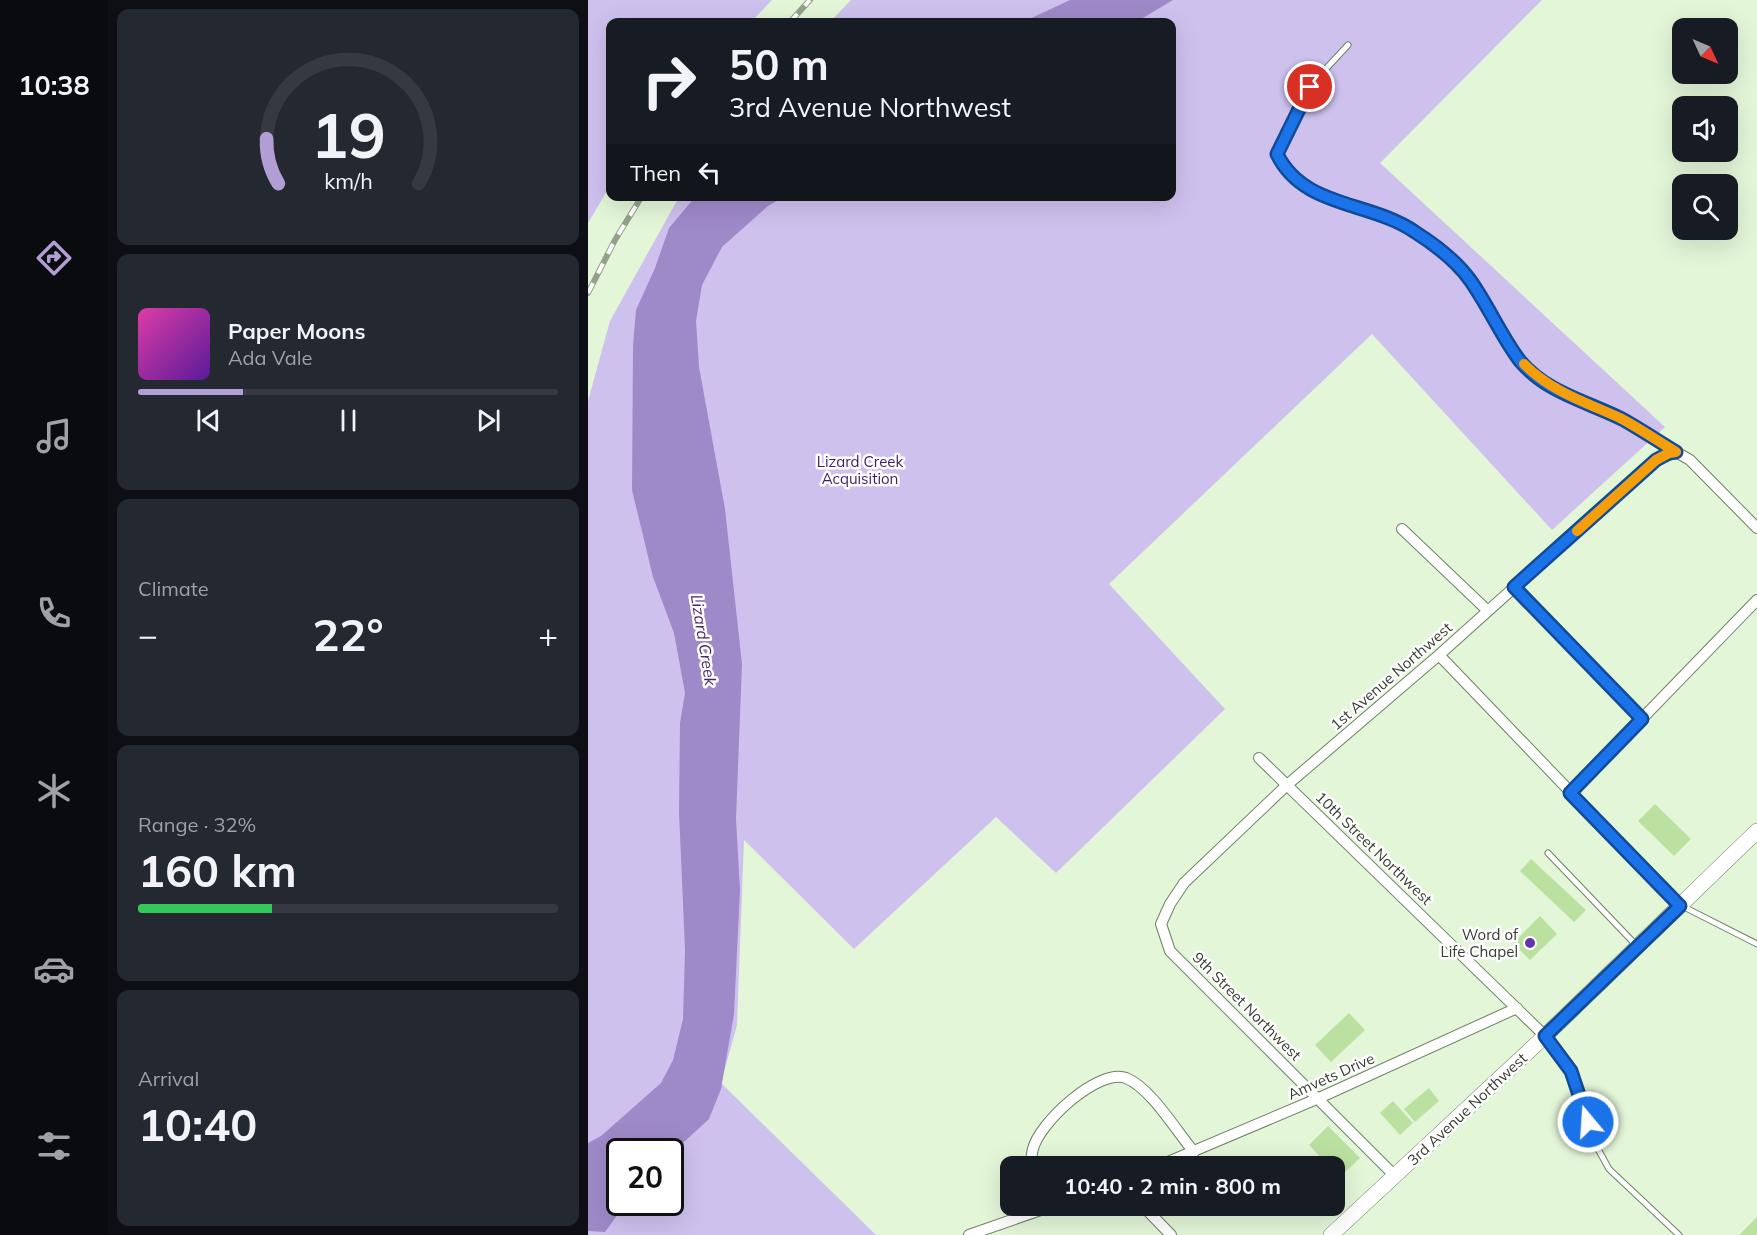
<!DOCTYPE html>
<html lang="en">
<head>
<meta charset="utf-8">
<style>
	body { margin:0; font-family:Mulish,sans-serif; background:#242831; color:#f1f3f6; height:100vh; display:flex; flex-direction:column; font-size:22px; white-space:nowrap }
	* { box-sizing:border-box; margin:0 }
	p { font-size:20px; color:#9ea1a6 }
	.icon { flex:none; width:33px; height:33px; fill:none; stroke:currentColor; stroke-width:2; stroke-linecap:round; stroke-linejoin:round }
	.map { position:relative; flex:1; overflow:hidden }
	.details { display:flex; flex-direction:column; gap:9px; padding:9px; background:#0d0f14; width:480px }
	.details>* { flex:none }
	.hud { position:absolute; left:18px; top:18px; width:570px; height:183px; border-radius:12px; box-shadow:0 6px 24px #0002; background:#171b24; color:#f1f3f6; overflow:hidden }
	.needle { width:39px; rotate:134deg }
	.fabs { position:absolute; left:1084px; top:18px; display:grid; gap:12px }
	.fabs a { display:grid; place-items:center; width:66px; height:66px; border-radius:12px; background:#171b24; box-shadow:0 6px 24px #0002; font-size:30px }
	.speed { position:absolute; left:18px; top:1138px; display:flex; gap:12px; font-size:30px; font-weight:700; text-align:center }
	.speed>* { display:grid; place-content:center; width:78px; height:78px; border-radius:50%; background:#171b24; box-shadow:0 6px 24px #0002; line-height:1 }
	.speed .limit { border:3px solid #111; border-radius:9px; background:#fff; color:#111 }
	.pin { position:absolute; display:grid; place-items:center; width:51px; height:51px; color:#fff; margin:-26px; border:3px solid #fff; border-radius:50%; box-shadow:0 2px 6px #0007 }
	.me { position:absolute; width:66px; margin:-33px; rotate:342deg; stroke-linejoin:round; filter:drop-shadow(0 0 4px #0008) }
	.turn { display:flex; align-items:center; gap:21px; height:126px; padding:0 24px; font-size:27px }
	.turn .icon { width:78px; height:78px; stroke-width:2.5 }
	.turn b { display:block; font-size:42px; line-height:51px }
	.then { display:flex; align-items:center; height:57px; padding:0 24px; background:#0003; gap:12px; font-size:22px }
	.big { font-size:45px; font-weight:700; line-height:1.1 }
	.details .tile { flex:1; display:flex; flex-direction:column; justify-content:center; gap:9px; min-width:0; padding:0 21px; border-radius:12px; background:#242831 }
	.details .dial { align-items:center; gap:0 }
	.dial svg { height:156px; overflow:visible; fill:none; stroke:#363941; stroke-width:7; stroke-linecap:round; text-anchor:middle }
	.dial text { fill:#f1f3f6; stroke:none }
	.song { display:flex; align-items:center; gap:18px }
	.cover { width:72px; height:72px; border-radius:9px; background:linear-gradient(135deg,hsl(320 70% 55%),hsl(270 70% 35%)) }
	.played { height:6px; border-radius:3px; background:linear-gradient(90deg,#b29dd4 25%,#363941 25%) }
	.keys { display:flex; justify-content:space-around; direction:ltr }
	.heat { display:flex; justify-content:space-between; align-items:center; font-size:33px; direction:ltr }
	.charge { height:9px; border-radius:4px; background:linear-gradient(90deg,#34c759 32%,#363941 0) }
	.trip { position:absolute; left:412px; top:1156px; width:345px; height:60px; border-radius:12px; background:#171b24; box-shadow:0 6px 24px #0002; font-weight:700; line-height:60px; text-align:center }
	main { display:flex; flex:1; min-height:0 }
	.tabs { display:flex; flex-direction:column; width:108px; justify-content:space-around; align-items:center; background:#090b0e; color:#9ea1a6 }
	.tabs .icon { width:42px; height:42px }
	.tabs .selected { color:#b29dd4 }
	.tabs b { font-size:27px; color:#f1f3f6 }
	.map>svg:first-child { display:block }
</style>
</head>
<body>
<main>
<nav class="tabs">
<b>10:38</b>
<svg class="icon selected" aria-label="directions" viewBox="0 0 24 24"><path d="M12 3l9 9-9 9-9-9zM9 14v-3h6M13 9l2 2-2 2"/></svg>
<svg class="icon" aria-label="music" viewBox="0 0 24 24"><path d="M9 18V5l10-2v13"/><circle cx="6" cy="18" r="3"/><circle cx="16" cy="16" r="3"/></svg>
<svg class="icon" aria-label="phone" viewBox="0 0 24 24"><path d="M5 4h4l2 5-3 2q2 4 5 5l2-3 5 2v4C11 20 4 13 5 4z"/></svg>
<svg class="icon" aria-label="climate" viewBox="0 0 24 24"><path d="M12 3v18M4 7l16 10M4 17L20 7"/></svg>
<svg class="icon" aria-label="car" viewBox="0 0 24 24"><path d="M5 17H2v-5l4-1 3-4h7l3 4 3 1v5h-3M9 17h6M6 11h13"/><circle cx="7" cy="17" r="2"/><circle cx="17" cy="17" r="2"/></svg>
<svg class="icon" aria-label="filters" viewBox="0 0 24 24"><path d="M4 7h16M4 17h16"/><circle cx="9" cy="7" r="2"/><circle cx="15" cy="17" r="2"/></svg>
</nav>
<section class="details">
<div class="tile dial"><svg viewBox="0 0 100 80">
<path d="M14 69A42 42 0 1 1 86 69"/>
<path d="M14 69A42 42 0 0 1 8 46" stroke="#b29dd4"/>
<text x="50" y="56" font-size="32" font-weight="700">19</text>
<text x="50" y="72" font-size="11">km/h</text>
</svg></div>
<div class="tile">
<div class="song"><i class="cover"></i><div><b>Paper Moons</b><p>Ada Vale</p></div></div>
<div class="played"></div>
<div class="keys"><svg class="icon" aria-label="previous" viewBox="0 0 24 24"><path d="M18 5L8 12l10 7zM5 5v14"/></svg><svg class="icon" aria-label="pause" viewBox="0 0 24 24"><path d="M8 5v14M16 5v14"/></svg><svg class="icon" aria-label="next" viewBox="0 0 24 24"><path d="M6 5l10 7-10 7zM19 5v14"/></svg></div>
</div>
<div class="tile"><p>Climate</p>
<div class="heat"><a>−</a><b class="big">22°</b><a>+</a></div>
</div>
<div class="tile"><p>Range · 32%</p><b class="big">160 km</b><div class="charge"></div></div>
<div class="tile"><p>Arrival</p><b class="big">10:40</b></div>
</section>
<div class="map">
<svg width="1169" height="1235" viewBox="0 0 1169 1235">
	<rect width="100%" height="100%" fill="#e3f6d8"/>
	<!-- green -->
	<path fill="#cec1ee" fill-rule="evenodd" d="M0,0H184L163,22H22V186L0,223Z
		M263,0H954L792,163L1077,427L964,530L784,334L521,584L637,709L468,873L408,817L266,949L156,840L149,1025L133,1083L288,1235H0V401L22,321L91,197L584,196V22H242ZM32,1152H82V1203H32Z"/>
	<!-- water -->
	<path fill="#9f8ac9" d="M482,0H585L548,22H435Z
		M107,197H195L180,206L134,247L114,285L108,321L111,367L137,509L154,664L148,819L152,890L146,1014L133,1089L121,1119L83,1154L82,1152H32V1203H38L17,1232L0,1231V1143L13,1136L73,1083L85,1060L95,1019L97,950L91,812L92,723L97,693L86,633L65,577L44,490L45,345L48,310L67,268L81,228Z"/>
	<!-- building -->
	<path fill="#bbe1a1" d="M1067,804L1103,839L1086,856L1050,821Z
		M943,859L998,910L986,922L932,871Z
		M952,916L969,934L942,960L925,943Z
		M761,1013L777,1030L743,1062L727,1045Z
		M841,1088L851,1101L827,1122L816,1109Z
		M805,1101L825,1123L812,1135L792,1113Z
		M740,1126L772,1158L752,1177L747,1172V1167H742L721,1145Z
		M1169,1217V1235H1151Z"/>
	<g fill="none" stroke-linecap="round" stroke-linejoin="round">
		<defs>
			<path id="service" d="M760,45L721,87L689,155C716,208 783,201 828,232C846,245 865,260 880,277C908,309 919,355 953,381C976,399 1006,406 1032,418C1051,427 1069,440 1087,451
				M960,853L1048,945
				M1094,906L1169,944
				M958,1037L983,1071L1005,1140L1021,1169L1091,1235"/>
			<path id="minor" d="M814,529L900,611
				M926,587L1054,719
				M851,655L1092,906
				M671,758L957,1036
				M982,793L1169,600
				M443,1167C444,1161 443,1154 445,1149C451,1123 510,1068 538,1078C563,1088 589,1132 606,1152
				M568,1167L731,1098L929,1008
				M808,1177L582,951L573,924L582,904L596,883L699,785L851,655L1068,460L1088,452L1102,460L1169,528
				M555,1206L583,1235
				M381,1235L464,1206"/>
			<path id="secondary" d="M743,1235L957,1036L1169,831"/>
		</defs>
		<!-- service casing -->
		<use href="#service" stroke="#708166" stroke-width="7"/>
		<!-- minor casing -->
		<use href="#minor" stroke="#708166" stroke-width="12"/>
		<!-- secondary casing -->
		<use href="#secondary" stroke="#708166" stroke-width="16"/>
		<!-- service -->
		<use href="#service" stroke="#fff" stroke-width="5"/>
		<!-- minor -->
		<use href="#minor" stroke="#fff" stroke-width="10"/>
		<!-- secondary -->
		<use href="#secondary" stroke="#fff" stroke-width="15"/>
		<defs>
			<path id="rail" d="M202,22L222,0
				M0,293L27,240L54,196"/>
		</defs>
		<!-- rail casing -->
		<use href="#rail" stroke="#93a18b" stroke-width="6"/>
		<!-- rail -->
		<use href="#rail" stroke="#fff" stroke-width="4" stroke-dasharray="11" stroke-linecap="butt"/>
	</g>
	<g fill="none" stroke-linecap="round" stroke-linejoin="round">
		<defs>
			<path id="route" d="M722,87L689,154C715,208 782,201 827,232C846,244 869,262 882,280C900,305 913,336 932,361C959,393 998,401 1034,419C1052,429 1070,441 1088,452L1081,453L1068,460L926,587L1054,719L982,793L1092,906L957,1036L983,1071L1000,1122"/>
		</defs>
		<!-- route casing -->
		<use href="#route" stroke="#114b97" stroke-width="15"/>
		<!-- route -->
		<use href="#route" stroke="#1a73e8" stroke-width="10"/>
		<!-- slow -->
		<path stroke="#f59e0b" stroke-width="10" d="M936,364C964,392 997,402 1032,418C1051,428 1070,441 1088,452L1081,453L1068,460L989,531"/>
	</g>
	<!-- markers -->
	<circle fill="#63a" stroke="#fff" stroke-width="2" cx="942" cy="943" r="6"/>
	<g text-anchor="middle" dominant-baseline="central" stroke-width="5" stroke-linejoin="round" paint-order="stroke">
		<!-- park labels -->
		<g font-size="15" fill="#3e1e69" stroke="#fff">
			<text x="272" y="461">Lizard Creek<tspan x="272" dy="17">Acquisition</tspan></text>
		</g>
		<!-- street labels -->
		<g font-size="15" fill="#353c30" stroke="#fff">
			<text transform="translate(803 676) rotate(-41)">1st Avenue Northwest</text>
			<text transform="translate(786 848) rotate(44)">10th Street Northwest</text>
			<text transform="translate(659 1006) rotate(45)">9th Street Northwest</text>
			<text transform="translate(743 1076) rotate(-24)">Amvets Drive</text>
			<text transform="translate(879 1109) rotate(-43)">3rd Avenue Northwest</text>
		</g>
		<!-- poi labels -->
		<g font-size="15" fill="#353c30" stroke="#fff" text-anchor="end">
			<text x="930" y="934">Word of<tspan x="930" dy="17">Life Chapel</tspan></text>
		</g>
		<!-- water labels -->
		<g font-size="16" font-style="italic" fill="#442570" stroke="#fff">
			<text transform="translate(116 640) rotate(81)">Lizard Creek</text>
		</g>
	</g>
</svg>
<div class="fabs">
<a><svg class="needle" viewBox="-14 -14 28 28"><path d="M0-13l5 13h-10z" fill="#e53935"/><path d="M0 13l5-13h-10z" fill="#9ea1a6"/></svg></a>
<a><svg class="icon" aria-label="sound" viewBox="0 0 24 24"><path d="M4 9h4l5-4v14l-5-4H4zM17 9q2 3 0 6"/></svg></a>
<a><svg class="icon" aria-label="search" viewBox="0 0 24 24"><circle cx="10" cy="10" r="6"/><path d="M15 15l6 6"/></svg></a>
</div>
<div class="speed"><div class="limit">20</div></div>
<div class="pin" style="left:722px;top:87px;background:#d93025"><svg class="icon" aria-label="arrive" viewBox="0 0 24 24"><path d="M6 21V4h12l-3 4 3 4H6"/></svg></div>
<svg class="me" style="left:1000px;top:1122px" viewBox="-20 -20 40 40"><circle r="17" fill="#1a73e8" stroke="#fff" stroke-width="3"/><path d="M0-11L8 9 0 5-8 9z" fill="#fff"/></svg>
<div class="trip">10:40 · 2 min · 800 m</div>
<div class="hud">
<div class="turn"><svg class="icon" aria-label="right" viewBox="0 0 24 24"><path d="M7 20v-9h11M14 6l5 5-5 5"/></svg><div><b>50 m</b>3rd Avenue Northwest</div></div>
<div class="then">Then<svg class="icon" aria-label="left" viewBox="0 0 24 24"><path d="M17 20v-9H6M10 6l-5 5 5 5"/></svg></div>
</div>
</div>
</main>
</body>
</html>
